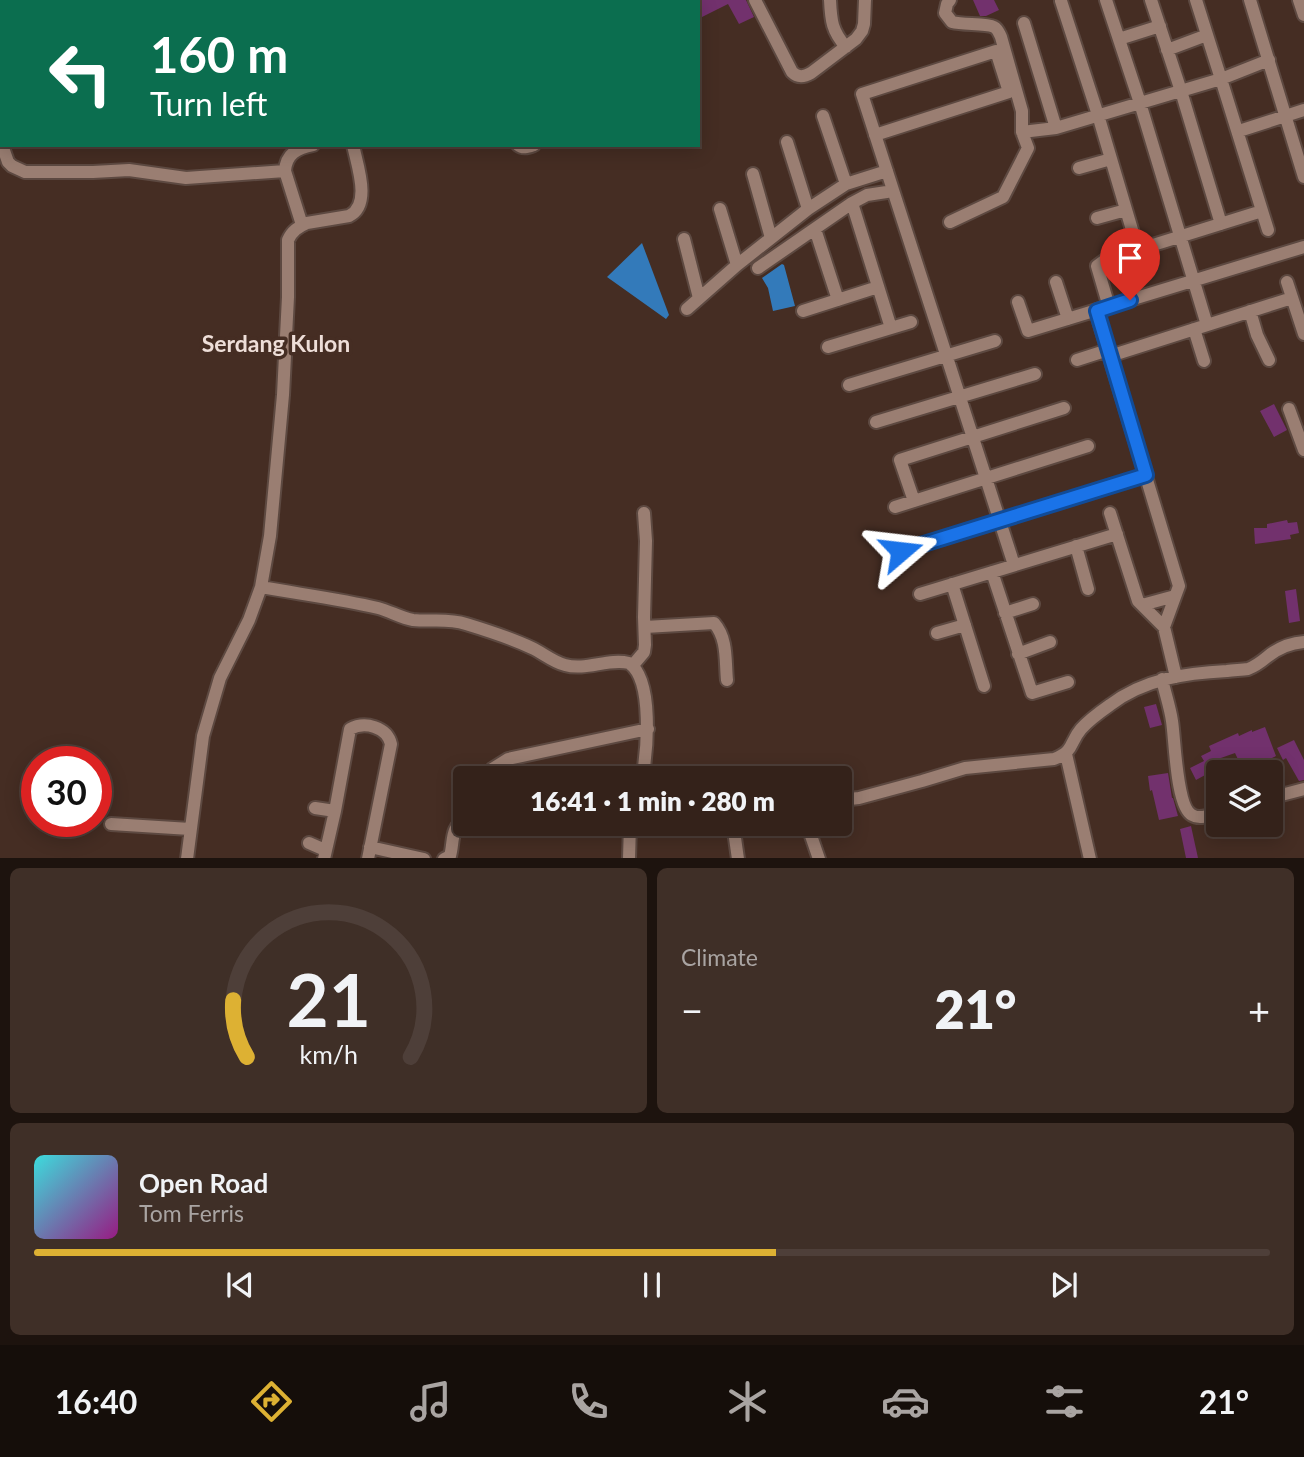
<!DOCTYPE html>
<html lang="en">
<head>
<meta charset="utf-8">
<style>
	body { margin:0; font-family:Lato,sans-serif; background:#3f2f27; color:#f1f3f6; height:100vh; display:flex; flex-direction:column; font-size:26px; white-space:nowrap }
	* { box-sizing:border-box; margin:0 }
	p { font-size:23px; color:#a9a4a2 }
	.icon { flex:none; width:38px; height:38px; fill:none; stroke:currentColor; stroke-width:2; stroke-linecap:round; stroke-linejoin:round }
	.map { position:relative; height:858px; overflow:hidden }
	.details { display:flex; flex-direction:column; gap:10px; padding:10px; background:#1d130e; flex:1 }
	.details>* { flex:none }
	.hud { position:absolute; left:0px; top:0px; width:700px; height:147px; box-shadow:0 4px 18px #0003,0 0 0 2px #4e3f39; background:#0b6e4f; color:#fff; overflow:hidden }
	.controls { position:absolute; left:1206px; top:760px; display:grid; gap:14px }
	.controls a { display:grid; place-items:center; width:77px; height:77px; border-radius:7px; background:#34221a; box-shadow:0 4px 18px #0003,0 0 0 2px #4e3f39; font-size:35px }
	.speed { position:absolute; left:21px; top:746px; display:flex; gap:14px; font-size:35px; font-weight:700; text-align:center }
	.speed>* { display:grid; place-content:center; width:91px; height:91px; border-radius:50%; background:#34221a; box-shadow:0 4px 18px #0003,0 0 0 2px #4e3f39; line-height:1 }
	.speed .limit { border:10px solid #d22; background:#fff; color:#111 }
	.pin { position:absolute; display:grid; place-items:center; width:60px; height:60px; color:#fff; margin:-72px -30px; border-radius:50% 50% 50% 0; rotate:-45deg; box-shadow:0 0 7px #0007 }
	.pin .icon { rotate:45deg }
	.me { position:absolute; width:77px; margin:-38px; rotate:73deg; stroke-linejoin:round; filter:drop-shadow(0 0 5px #0008) }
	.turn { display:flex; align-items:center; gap:24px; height:147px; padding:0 35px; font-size:32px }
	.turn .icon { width:91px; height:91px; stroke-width:2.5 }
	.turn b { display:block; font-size:49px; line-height:60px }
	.big { font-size:52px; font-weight:800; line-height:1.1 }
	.details .card { flex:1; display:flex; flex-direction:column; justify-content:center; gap:10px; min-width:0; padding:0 24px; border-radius:10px; background:#3f2f27 }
	.details .dial { align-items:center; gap:0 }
	.dial svg { height:182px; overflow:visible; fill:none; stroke:#4e3f39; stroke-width:7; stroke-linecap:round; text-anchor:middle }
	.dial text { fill:#f1f3f6; stroke:none }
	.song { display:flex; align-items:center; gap:21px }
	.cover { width:84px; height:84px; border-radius:10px; background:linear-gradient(135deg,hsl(180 70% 55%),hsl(310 70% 35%)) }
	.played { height:7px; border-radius:4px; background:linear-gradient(90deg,#ddb133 60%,#4e3f39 60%) }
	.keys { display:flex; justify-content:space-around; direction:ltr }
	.heat { display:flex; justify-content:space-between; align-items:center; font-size:38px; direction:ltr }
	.details .tiles { flex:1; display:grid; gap:10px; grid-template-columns:1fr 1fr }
	.card:last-child { grid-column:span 2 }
	.trip { position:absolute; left:453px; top:766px; width:399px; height:70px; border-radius:7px; background:#34221a; box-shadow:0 4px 18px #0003,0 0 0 2px #4e3f39; font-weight:800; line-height:70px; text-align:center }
	.dock { display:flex; height:112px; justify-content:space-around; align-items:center; background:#150e0a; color:#a9a4a2 }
	.dock .icon { width:49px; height:49px }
	.dock .active { color:#ddb133 }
	.dock b { font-size:32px; color:#f1f3f6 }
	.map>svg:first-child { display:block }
</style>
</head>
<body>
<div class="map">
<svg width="1304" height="859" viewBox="0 0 1304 859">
	<rect width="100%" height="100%" fill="#452d23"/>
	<!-- water -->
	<path fill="#337aba" d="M642,243L669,315L666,319L607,277Z
		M782,264L784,265L795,306L773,311L768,288L762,278Z"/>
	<!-- building -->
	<path fill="#72316d" d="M698,0H746L754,17L739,24L728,4L698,19Z
		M973,0H994L999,10L986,16H980Z
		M1274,404L1287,430L1274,437L1260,411Z
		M1287,520L1288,523L1297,522L1299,533L1290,535L1291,539L1255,544L1254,528H1267V524Z
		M1296,589L1300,621L1289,623L1285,591Z
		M1156,704L1162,725L1150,728L1144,707Z
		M1265,727L1276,756L1244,772L1235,753L1218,759L1217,802L1207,774L1196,780L1190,768L1204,761L1201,756L1211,751L1209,746L1238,733L1239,736L1252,730V732Z
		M1294,740L1304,760V780L1299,781L1286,758L1283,760L1277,748Z
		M1168,773L1172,798H1173L1178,816L1159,820L1152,790L1150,791L1148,776Z
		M1191,826L1198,858H1186L1180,829Z"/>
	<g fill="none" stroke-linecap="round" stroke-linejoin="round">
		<defs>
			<path id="street" d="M147,0V2
				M349,0L350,2
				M755,0L792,72C798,78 804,77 811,73L856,39L862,31L864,24L865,0
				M830,0C831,21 832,31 846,47
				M950,0L947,4L945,13L952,22C963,25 986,23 994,27C998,29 999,33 1001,37L1022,111V132L1028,148L1003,197L950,222
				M1106,0L1140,103L1207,325
				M1151,0L1181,91L1221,224
				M1250,0L1304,177
				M1299,0L1304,15
				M1061,1L1098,115L1138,250
				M1024,23L1056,128
				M1119,39L1160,26
				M1167,50L1207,35
				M823,116L846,184
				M1239,131L1304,110
				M1022,132L1056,128L1221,79L1196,0
				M875,135L1009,92L996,51L862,94L1014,565
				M787,142L808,209
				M2,145L8,162L12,166L25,172H93L129,170L186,178L285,171
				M518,145C523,149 528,147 534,145
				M1079,168L1111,159
				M753,174L771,238
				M852,203L891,328
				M720,209L737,265
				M1097,218L1126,210
				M302,225L285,171C286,154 297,148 313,145
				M815,229L838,300
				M1268,230L1221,79L1269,60
				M684,239L699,298
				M758,268L852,203L867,195L893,191
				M1056,282L1068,319
				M1287,282L1304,334
				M1018,302L1028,331L1304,247
				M1109,307L1097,266L1105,260L1262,211
				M687,309L737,265L808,209L846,184L887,171
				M803,311L878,287
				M1096,311L1179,586L1164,627
				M1250,311L1257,335L1269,360
				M1194,329L1204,361
				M828,347L911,322
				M1110,356L1292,298
				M1077,360L1108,350
				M849,385L995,341
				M1289,409L1304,450
				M876,422L1035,374
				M914,501L900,460L1064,408
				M895,507L1088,446
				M1110,513L1138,601L1164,627L1176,677
				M1076,546L1088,589
				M901,551L1146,475
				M992,572L1032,693L1068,682
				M952,584L984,686
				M261,587C300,594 340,599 378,608C390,611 401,618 413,620C432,622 447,618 466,624C489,631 511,638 532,648C543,653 553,662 565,665C586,671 608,658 629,663C654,680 647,752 642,779
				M920,594L1117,534
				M1142,605L1175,596
				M1005,613L1033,604
				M645,627L714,623C728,639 725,661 727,680
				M937,633L965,625
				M1018,654L1050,642
				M633,665L644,652L645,645L644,617L646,541L644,513
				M1162,679C1165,693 1170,707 1172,721C1175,739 1176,807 1192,815C1200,820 1210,815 1218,812
				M1066,754L1090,859
				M488,779L492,769L508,759L648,729
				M1270,798L1304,789
				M840,800L859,798L922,781L965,768L1054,759C1075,751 1069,743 1081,729C1089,720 1100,712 1110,705C1144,679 1186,673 1227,671C1234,670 1241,670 1248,669C1256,666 1261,662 1267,657C1278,648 1291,643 1304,642
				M315,808L335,811
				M111,824L190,829
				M599,824L630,827
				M679,824C691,828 703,828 715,824
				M733,824L738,859
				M807,824L819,859
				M309,843L325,850
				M370,847L424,859
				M187,859L203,736L220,678L249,620L261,587L270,536L283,395L288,297V240C292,231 298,227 307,223L349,216C372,205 357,165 353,145
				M324,859L335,811L350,729C365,721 387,727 391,744L368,859
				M444,859L450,856C454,843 450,825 466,821
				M629,859L630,824"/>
			<path id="primary" d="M548,2L552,0
				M0,52H2"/>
		</defs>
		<!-- street casing -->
		<use href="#street" stroke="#5d4941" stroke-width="16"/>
		<!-- primary casing -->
		<use href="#primary" stroke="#5d4941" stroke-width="21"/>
		<!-- street -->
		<use href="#street" stroke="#9a7e72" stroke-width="12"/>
		<!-- primary -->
		<use href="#primary" stroke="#b59755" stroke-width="18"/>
	</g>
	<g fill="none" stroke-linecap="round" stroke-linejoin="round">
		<defs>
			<path id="route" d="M901,551L1146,475L1097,311L1130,300"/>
		</defs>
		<!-- route casing -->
		<use href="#route" stroke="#114b97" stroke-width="18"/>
		<!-- route -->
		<use href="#route" stroke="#1a73e8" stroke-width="12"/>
	</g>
	<g text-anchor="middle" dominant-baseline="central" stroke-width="7" stroke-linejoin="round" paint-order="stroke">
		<!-- quarter labels -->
		<g font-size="23" font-weight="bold" fill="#eeded8" stroke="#452d23">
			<text x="276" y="343">Serdang Kulon</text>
		</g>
	</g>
</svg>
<div class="controls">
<a><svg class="icon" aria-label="layers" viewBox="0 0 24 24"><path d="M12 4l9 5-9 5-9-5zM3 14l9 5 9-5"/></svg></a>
</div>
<div class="speed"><div class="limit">30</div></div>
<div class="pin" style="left:1130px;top:300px;background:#d93025"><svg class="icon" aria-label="arrive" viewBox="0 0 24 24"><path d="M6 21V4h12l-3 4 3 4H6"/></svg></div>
<svg class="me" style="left:901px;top:551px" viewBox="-20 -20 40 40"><path d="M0-17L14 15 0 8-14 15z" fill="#1a73e8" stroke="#fff" stroke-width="4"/></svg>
<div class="trip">16:41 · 1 min · 280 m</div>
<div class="hud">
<div class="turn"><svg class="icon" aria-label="left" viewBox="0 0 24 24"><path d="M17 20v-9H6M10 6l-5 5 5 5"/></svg><div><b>160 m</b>Turn left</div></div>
</div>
</div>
<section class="details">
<div class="tiles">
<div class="card dial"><svg viewBox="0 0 100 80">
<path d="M14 69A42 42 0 1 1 86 69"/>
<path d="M14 69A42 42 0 0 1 8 44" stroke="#ddb133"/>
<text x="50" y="56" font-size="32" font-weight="700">21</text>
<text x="50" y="72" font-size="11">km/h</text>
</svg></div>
<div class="card"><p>Climate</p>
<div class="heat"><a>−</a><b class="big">21°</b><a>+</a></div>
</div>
<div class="card">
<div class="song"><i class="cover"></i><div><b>Open Road</b><p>Tom Ferris</p></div></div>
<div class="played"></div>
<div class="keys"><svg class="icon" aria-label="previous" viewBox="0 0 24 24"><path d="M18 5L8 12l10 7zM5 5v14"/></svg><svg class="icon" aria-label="pause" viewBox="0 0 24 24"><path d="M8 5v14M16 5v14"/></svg><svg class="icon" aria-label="next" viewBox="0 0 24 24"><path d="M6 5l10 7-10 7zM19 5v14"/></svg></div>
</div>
</div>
</section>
<nav class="dock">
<b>16:40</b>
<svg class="icon active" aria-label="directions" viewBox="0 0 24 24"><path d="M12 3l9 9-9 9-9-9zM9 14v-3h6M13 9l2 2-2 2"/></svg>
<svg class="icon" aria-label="music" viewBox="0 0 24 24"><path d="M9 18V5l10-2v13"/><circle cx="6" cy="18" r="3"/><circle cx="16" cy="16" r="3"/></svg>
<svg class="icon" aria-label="phone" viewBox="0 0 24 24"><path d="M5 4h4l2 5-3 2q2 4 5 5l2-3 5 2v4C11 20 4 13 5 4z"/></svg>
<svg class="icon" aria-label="climate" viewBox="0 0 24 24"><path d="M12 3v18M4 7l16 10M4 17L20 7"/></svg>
<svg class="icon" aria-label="car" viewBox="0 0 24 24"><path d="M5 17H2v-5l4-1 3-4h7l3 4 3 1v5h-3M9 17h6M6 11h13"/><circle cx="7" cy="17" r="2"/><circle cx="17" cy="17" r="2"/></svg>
<svg class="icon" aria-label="filters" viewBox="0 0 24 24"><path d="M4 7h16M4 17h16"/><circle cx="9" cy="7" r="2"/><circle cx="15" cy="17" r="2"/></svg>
<b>21°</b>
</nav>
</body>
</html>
